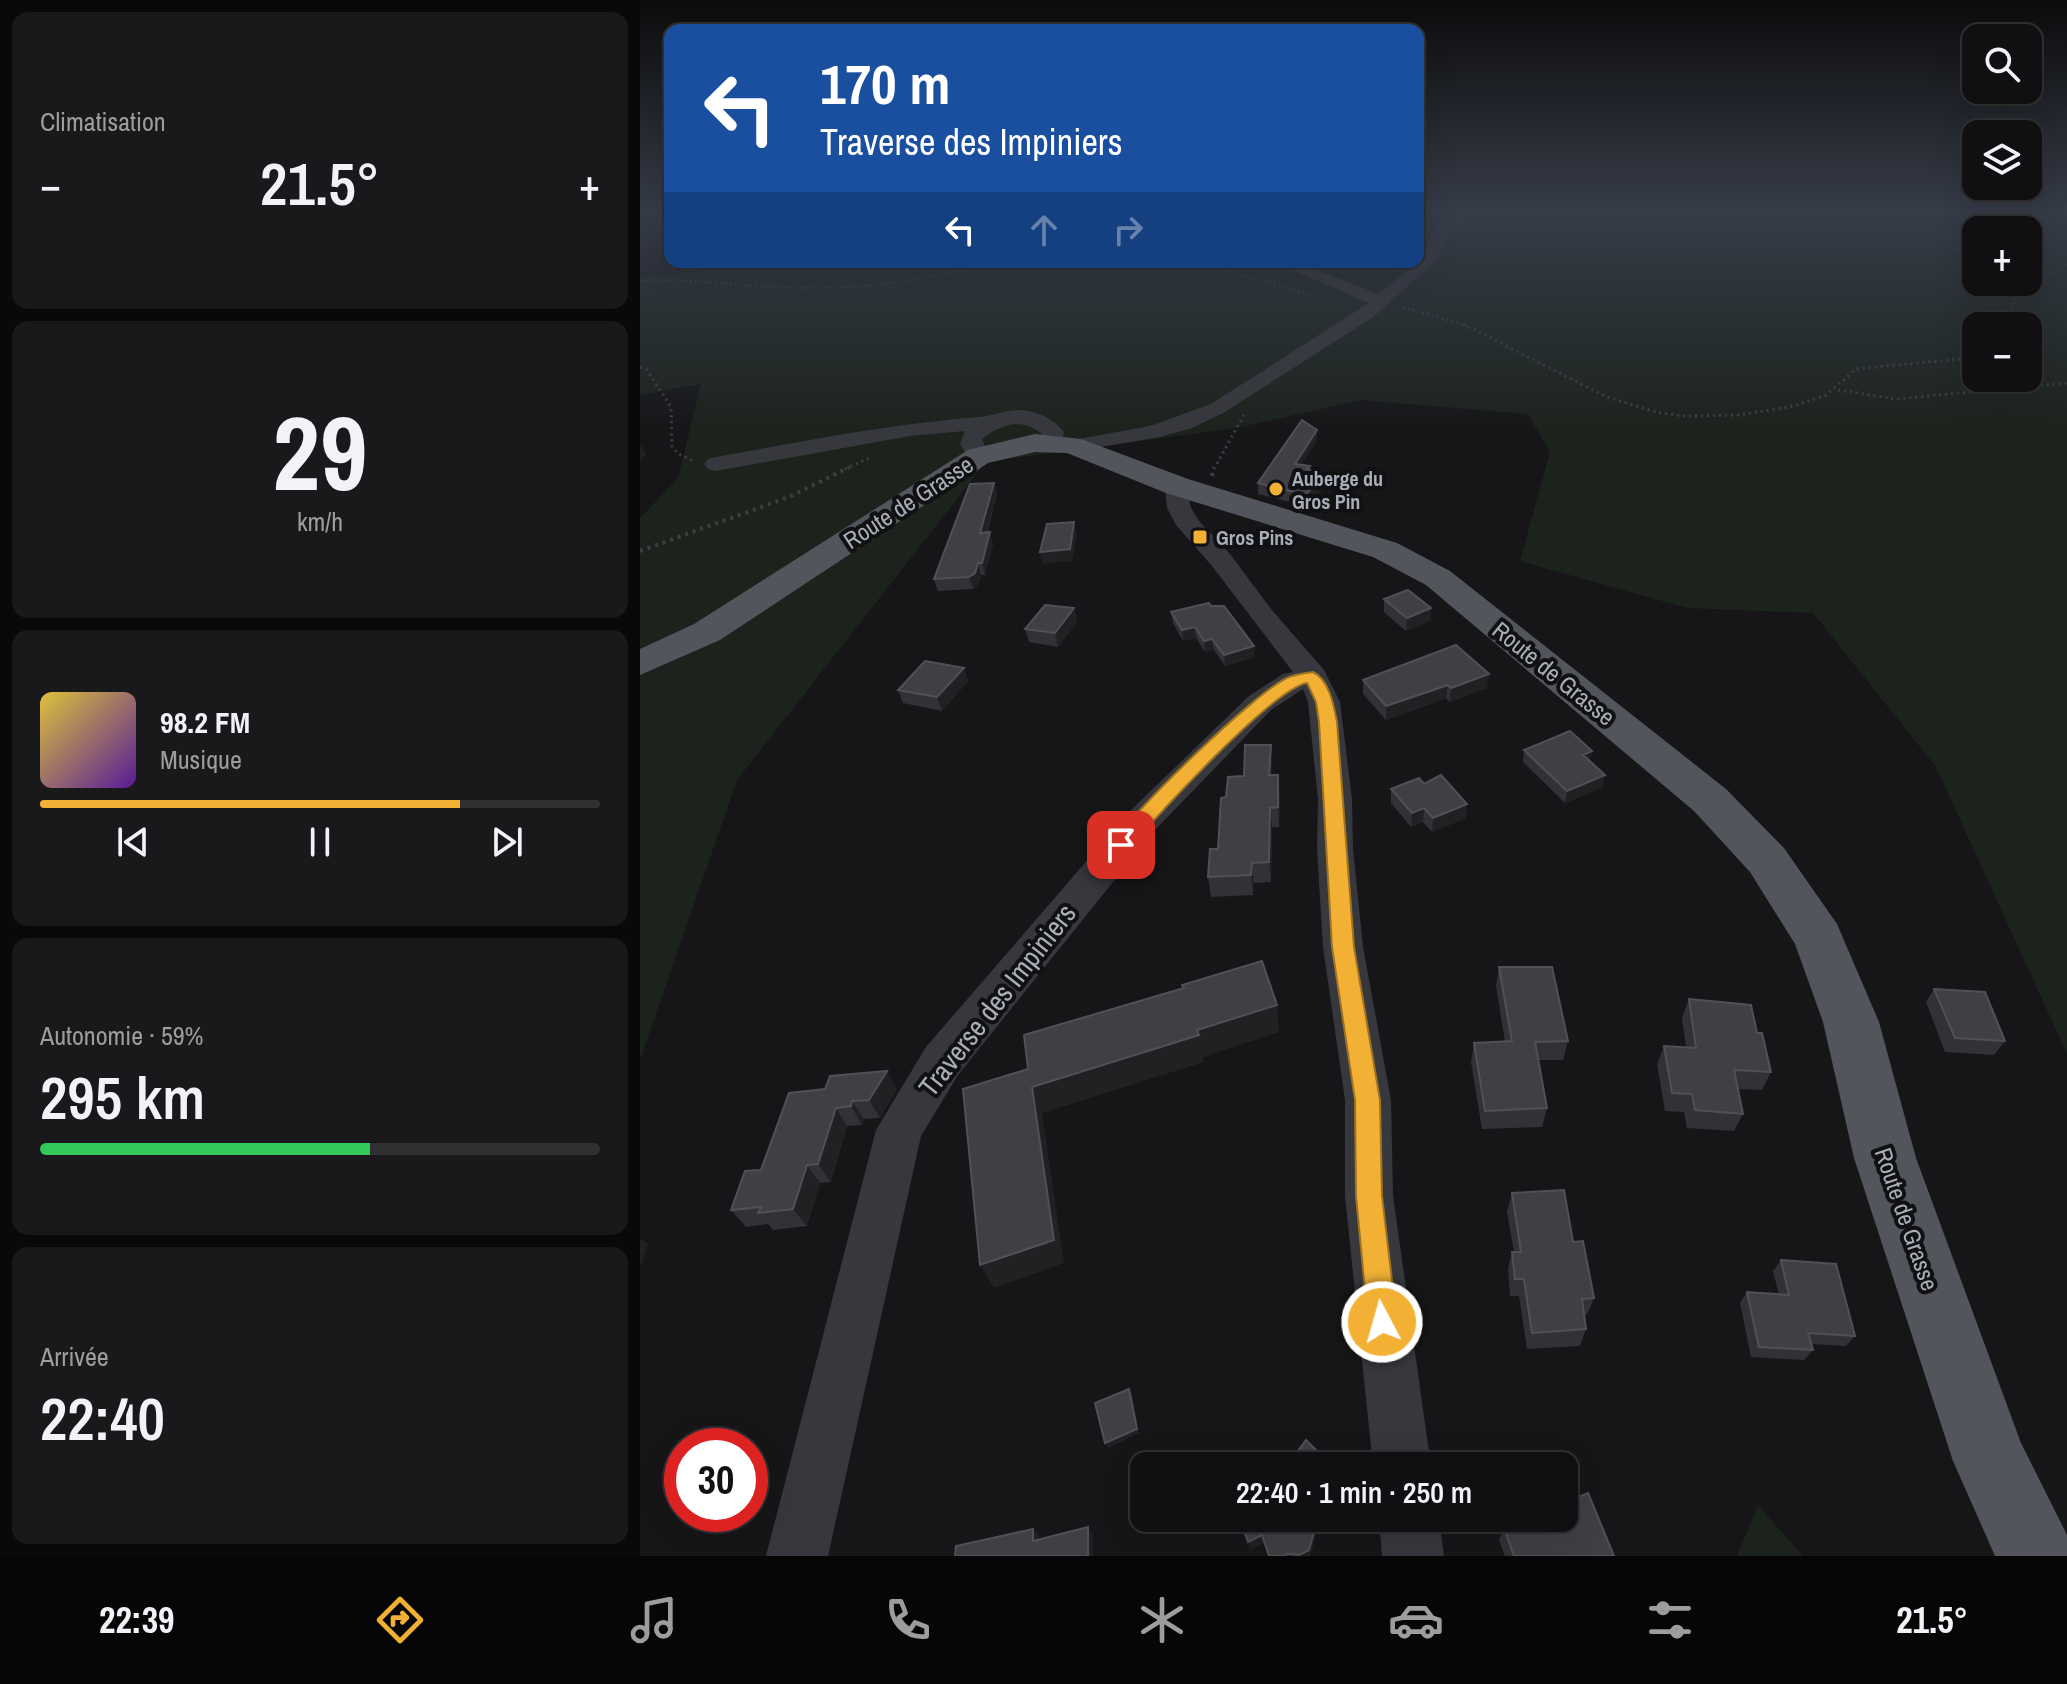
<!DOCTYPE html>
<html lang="fr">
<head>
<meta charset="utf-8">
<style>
	body { margin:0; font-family:"Archivo Narrow",sans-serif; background:#19191b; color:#f1f3f6; height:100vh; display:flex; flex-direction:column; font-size:30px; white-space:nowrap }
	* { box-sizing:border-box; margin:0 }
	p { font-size:26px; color:#9c9d9f }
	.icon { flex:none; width:44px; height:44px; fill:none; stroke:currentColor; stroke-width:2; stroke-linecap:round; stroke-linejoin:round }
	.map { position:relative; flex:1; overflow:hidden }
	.drawer { display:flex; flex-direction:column; gap:12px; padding:12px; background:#09090a; width:640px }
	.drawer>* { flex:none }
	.top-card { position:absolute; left:24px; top:24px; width:760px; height:244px; border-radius:16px; box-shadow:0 8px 32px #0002,0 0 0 2px #303032; background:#1a4fa0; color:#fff; overflow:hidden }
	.buttons { position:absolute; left:1322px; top:24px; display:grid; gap:16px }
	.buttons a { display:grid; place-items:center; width:80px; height:80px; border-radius:16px; background:#101012; box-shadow:0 8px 32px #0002,0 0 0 2px #303032; font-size:40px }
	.speed { position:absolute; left:24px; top:1428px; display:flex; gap:16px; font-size:40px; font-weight:700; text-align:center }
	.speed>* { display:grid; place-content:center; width:104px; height:104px; border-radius:50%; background:#101012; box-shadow:0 8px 32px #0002,0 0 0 2px #303032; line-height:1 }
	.speed .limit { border:12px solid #d22; background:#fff; color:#111 }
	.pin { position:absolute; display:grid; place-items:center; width:68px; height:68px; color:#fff; margin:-34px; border-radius:16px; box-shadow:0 4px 12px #0006 }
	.me { position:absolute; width:88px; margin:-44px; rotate:354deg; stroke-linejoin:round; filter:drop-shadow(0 0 6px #0008) }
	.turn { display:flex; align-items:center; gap:28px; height:168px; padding:0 24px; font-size:36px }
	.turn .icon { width:104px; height:104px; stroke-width:2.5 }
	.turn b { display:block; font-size:56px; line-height:68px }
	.lanes { display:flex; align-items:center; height:76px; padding:0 24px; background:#0003; justify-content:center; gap:40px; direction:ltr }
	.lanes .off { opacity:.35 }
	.big { font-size:60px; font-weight:600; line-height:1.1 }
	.drawer .card { flex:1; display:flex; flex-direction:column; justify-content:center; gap:12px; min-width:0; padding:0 28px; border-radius:16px; background:#19191b }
	.drawer .dial { align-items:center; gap:0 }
	.dial b { font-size:104px; line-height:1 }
	.song { display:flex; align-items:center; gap:24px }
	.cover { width:96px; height:96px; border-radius:12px; background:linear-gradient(135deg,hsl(50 70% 55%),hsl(270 70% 35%)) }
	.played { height:8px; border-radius:4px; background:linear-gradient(90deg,#f2b134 75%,#303032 75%) }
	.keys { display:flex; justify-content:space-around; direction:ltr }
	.heat { display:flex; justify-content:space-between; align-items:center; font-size:44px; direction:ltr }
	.charge { height:12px; border-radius:6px; background:linear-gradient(90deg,#34c759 59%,#303032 0) }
	.trip { position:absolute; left:490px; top:1452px; width:448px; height:80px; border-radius:16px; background:#101012; box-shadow:0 8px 32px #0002,0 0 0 2px #303032; font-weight:600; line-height:80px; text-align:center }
	.dock { display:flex; height:128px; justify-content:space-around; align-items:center; background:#060607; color:#9c9d9f }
	.dock .icon { width:56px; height:56px }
	.dock .selected { color:#f2b134 }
	.dock b { font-size:36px; color:#f1f3f6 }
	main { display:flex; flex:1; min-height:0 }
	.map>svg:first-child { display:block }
</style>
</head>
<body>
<main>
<section class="drawer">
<div class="card"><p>Climatisation</p>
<div class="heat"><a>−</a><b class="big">21.5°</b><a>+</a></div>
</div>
<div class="card dial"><b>29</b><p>km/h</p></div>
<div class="card">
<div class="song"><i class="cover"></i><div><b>98.2 FM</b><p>Musique</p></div></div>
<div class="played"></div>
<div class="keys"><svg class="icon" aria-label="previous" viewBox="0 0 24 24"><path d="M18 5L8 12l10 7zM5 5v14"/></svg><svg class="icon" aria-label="pause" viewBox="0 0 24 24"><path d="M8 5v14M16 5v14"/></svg><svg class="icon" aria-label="next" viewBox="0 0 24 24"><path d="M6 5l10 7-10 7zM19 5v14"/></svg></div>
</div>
<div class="card"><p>Autonomie · 59%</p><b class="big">295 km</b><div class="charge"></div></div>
<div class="card"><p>Arrivée</p><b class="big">22:40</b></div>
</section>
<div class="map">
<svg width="1427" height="1556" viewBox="0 0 1427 1556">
	<rect width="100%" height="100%" fill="#161618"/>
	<!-- green -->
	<path fill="#1c231d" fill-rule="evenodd" d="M778,213H1427V1054L1296,767L1173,613L1047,608L880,561L910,452L888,414L721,400L596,428L346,462L97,780L0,1060V518L38,478L61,384L0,395V278L135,262H778ZM1336,230H1388V282H1336ZM1336,326H1388V378H1336Z
		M1118,1505L1163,1556H1097Z"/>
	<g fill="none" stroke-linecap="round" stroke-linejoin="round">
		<!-- path-far2 -->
		<path stroke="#3d3f44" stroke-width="2" stroke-dasharray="2 3" stroke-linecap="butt" d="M1173,213L1336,255
			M1389,213L1427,234
			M849,218L863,213
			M557,262L671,295
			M1403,276L1427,265
			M0,281C54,278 106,287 160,288C225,289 291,279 354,262
			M763,307L828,326
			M1361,326L1376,299L1403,276L1388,268"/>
		<!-- path-far1 -->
		<path stroke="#3d3f44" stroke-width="3" stroke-dasharray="2 4" stroke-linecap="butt" d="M823,324L967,397L1016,412L1043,416L1099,415L1154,406L1186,395L1216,369L1319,359L1336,353
			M0,367L7,370L31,407L32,446L37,453L55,462
			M1198,390L1256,399L1427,383
			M205,469L231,457
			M574,469L604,415"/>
		<!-- path -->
		<path stroke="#3d3f44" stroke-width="4" stroke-dasharray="3 5" stroke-linecap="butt" d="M572,476L574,467
			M0,551L149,497L210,467"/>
		<!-- minor -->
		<path fill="#37383d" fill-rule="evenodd" d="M822,213H840L807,234L800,254L788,268L733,317L585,412L552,428L520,437L431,452L420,445L411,449L403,447L400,442L402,434C380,417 363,424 342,439L349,456L346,461H330L320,444L325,431L270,436L76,471L68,469L64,464L68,459L76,457C164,441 250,424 339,417C353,416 367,409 381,410C397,411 414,419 424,432L422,442L510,426L571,404L729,303L634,262H656L738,294L778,262L795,229Z
			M537,479L545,481L551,508L559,521L590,554L631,609L684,670L700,702L712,799L713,849L723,947L751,1100L753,1196L791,1466H733L705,1196V1100L683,947L677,849L678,799L668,702L663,689L631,710L514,831L318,1075L281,1136L188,1556H126L236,1130L286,1047L488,813L609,696L643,674L653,672L572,566L536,525L527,508L525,486L529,481Z
			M739,1518H799L804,1556H742Z"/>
		<!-- major -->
		<path fill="#53555c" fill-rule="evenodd" d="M395,434L441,439L548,479L757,543L810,571L1086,789L1144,848L1197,924L1239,1022L1276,1158L1381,1443L1427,1535V1556H1355L1313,1461L1214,1158L1183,1022L1155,944L1110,872L1054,811L786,585L733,557L526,493L427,453L395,452L348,463L80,640L0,675V649L54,624L328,450Z"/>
	</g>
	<!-- wall -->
	<path fill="#323236" d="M677,440L661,465L677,474L686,486L665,506L618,494V483Z
		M354,483L357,494L347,533L353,544L345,575H341L338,585L333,589L298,591L294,579Z
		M744,599L791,608L790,621L766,631L744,612Z
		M434,608L437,622L418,647L389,642L385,629Z
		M531,612L615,657L585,666L574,650L565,652L556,638L543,641L533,623Z
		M324,668L328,681L302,711L263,703L258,690Z
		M723,680L847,688L810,702L806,698L746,720L723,694Z
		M884,750L952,751L950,761L963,787L925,803L883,762Z
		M632,764L631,775L640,795L639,827H632L631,882L614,883L613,895L571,897L568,877L578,849L586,797L604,776Z
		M784,784L826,818L792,832L783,822L771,827L751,803V789Z
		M859,967L928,1041L923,1060H899L907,1108L902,1127L842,1129L831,1062L834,1043L865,1042L856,986Z
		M1294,989L1365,1041L1354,1055L1305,1052L1286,1002Z
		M1049,999L1117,1033L1131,1072L1122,1090L1098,1089L1103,1114L1094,1131L1047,1128L1044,1112L1025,1111L1017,1064L1024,1046L1046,1047L1042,1018Z
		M257,1089L240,1118L224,1119L222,1125L207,1126L191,1182L180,1183L167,1226L133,1230L128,1224L106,1227L91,1210L121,1170L149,1093Z
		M872,1193L933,1242L954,1298L947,1315H944L946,1329L940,1346L887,1349L879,1296H870L868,1269L872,1252H874L867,1212Z
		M1141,1260L1215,1336L1206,1346L1171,1344L1173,1350L1164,1360L1111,1357L1100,1303L1107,1292L1139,1295L1133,1271Z
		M864,1528L974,1556H865L859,1540Z"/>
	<!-- shaded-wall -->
	<path fill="#212124" d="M677,430V440L655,475V464Z
		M2,446L6,454L0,461V447Z
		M677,471L678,482L686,475V486L665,506V495Z
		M354,483L357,494L343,544L340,533Z
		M434,522L437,534L432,561L403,564L400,552Z
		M350,532L353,544L345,575L342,563Z
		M338,563L341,575L338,585L333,589L329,577Z
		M434,608L437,622L418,647L415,633Z
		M791,608L790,621L766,631L767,618Z
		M555,627L556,638L543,641L542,630Z
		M572,639L574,650L565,652L564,641Z
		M614,646L615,657L585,666L584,655Z
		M324,668L328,681L302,711L297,697Z
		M849,674L847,688L810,702L811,688Z
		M808,685L806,698L746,720V706Z
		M631,745L632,764L630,795L629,775Z
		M952,751L949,763L943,755Z
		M638,775L640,795L639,827L638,807Z
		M965,775L963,787L925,803L927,791Z
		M827,804L826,818L792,832L793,818Z
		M630,808L632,827L631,882L629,862Z
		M784,808L783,822L771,827L772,813Z
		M612,863L614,883L613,895L611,875Z
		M637,1005L639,1032L563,1057L564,1062L402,1113L424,1263L354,1288L340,1265L392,1087L557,1030Z
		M247,1071L257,1089L240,1118L229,1100Z
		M212,1101L224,1119L222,1125L211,1106Z
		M196,1108L207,1126L191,1182L178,1164Z
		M167,1165L180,1183L167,1226L153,1209Z
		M1,1238L8,1244L0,1268V1241Z
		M489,1389L492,1394L499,1433L468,1448L465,1443Z
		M678,1518H681L670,1556H659Z
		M448,1527L453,1535V1556H448Z
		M393,1529L399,1536V1548L393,1541Z
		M622,1535L624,1543L610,1550L608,1542Z"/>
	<!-- building -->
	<path fill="#3f3f44" stroke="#4f5156" stroke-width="2" d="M662,420L677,430L655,464L670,466L667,469L677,471L676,474L686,475L665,495L618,483Z
		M354,483L340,533L350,532L342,563H338L335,573L329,577L294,579L330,484Z
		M434,522L430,549L400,552L407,524Z
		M768,590L791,608L767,618L744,599Z
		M569,603L571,606H584L614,646L584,655L572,639L564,641L555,627L542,630L531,612Z
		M405,605L434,608L415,633L385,629Z
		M816,645L849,674L811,688L808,685L746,706L723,680Z
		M285,661L324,668L297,697L258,690Z
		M930,731L952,751L943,755L965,775L927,791L884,750Z
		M605,745H631L629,775H638V807L630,808L629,862L612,863L611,875L568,877L570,849H578L581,798L586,797L588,777L604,776Z
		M801,775L827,804L793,818L784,808L772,813L751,789L779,778L784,784Z
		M622,961L637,1005L557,1030L559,1035L392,1087L414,1240L340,1265L323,1089L388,1069L384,1035L544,988L542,985Z
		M859,967H912L928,1041L895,1042L907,1108L845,1111L834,1043L872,1041Z
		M1294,989L1345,992L1365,1041L1315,1038Z
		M1049,999L1111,1005L1117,1033H1122L1131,1072L1094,1070L1103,1114L1055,1110L1052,1094L1032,1093L1024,1046L1056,1048Z
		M247,1071L229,1100L212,1101L211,1106L196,1108L178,1164L167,1165L153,1209L118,1213L121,1207L91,1210L105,1171L121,1170L149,1093L185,1089L190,1076Z
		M924,1190L933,1242L943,1241L954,1298L942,1299L946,1329L892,1333L884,1279H875L872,1252H881L872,1193Z
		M1141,1260L1196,1264L1215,1336L1168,1333L1173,1350L1119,1347L1107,1292L1149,1295Z
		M489,1389L497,1429L465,1443L455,1403Z
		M666,1440L692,1466H599V1462H650Z
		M948,1493L974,1556H874L864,1528L889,1518H924V1503Z
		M600,1518H678L669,1550L659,1555L647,1554L645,1556H629L622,1535L608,1542Z
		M448,1527V1556H315L316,1546L393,1529V1541Z"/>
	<!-- sky -->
	<linearGradient id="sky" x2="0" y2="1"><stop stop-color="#0c0c0d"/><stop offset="0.49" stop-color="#363c48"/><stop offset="1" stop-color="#363c48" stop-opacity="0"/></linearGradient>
	<rect width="1427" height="431" fill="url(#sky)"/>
	<!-- route -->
	<path fill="#f2b134" stroke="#9d7322" stroke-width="2" d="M673,672C689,679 694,706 697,722L714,947L740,1100L742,1196L757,1322L752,1332L742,1336L732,1332L728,1322L716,1196L715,1100L692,947L679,722L676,702L667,683C631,690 516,817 488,850H474L471,845C490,814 617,690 649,677C656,674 665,673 673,672Z"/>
	<!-- markers -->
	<g fill="#f2b134" stroke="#111113" stroke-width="3">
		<circle cx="636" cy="489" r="8"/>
		<rect x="552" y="529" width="16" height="16" rx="4"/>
	</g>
	<g text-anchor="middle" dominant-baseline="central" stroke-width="8" stroke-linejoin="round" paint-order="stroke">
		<!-- far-poi labels -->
		<g font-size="20" font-weight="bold" fill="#a8adb8" stroke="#111113" text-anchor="start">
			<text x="652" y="478">Auberge du<tspan x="652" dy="23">Gros Pin</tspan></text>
			<text x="576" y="537">Gros Pins</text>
		</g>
		<!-- street labels -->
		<g font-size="24" fill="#a8adb8" stroke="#111113">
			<text transform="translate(268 502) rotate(-33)">Route de Grasse</text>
			<text transform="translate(914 673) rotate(39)">Route de Grasse</text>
			<text transform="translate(1267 1219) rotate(71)">Route de Grasse</text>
		</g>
		<!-- near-street labels -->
		<g font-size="28" fill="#a8adb8" stroke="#111113">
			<text transform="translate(357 1000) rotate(-52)">Traverse des Impiniers</text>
		</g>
	</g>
</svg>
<div class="buttons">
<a><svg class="icon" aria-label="search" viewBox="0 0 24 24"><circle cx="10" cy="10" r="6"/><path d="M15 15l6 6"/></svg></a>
<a><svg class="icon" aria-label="layers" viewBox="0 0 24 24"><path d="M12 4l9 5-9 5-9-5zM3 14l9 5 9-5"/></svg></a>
<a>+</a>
<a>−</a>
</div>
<div class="speed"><div class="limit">30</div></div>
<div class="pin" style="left:481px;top:845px;background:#d93025"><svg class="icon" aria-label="arrive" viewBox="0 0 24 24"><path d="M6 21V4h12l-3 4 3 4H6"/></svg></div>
<svg class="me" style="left:742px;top:1322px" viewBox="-20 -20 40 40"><circle r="17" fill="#f2b134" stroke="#fff" stroke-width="3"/><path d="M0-11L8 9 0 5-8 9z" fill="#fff"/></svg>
<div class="trip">22:40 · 1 min · 250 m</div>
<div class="top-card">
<div class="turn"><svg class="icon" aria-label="left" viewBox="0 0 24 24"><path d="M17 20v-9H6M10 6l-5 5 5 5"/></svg><div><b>170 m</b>Traverse des Impiniers</div></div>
<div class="lanes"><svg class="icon" aria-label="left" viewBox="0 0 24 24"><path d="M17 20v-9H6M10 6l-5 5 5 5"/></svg><svg class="icon off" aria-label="ahead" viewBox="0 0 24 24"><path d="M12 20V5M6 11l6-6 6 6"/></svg><svg class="icon off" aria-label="right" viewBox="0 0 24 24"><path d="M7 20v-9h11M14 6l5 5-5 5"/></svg></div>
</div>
</div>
</main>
<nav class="dock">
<b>22:39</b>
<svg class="icon selected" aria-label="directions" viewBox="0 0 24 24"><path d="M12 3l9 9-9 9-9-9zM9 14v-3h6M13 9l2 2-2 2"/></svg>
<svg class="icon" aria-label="music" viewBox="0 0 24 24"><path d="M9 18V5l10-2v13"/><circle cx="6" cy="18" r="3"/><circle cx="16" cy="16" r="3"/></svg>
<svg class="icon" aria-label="phone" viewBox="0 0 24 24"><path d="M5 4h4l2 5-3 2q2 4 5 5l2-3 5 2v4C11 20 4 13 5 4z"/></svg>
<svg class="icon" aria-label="climate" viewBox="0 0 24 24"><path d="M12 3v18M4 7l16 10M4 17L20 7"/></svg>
<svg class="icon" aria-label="car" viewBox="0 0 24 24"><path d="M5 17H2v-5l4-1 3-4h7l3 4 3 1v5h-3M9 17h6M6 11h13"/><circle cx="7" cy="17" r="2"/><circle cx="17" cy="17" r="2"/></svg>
<svg class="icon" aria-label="filters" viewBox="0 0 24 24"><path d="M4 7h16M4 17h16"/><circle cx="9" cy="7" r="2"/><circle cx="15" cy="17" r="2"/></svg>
<b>21.5°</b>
</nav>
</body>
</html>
